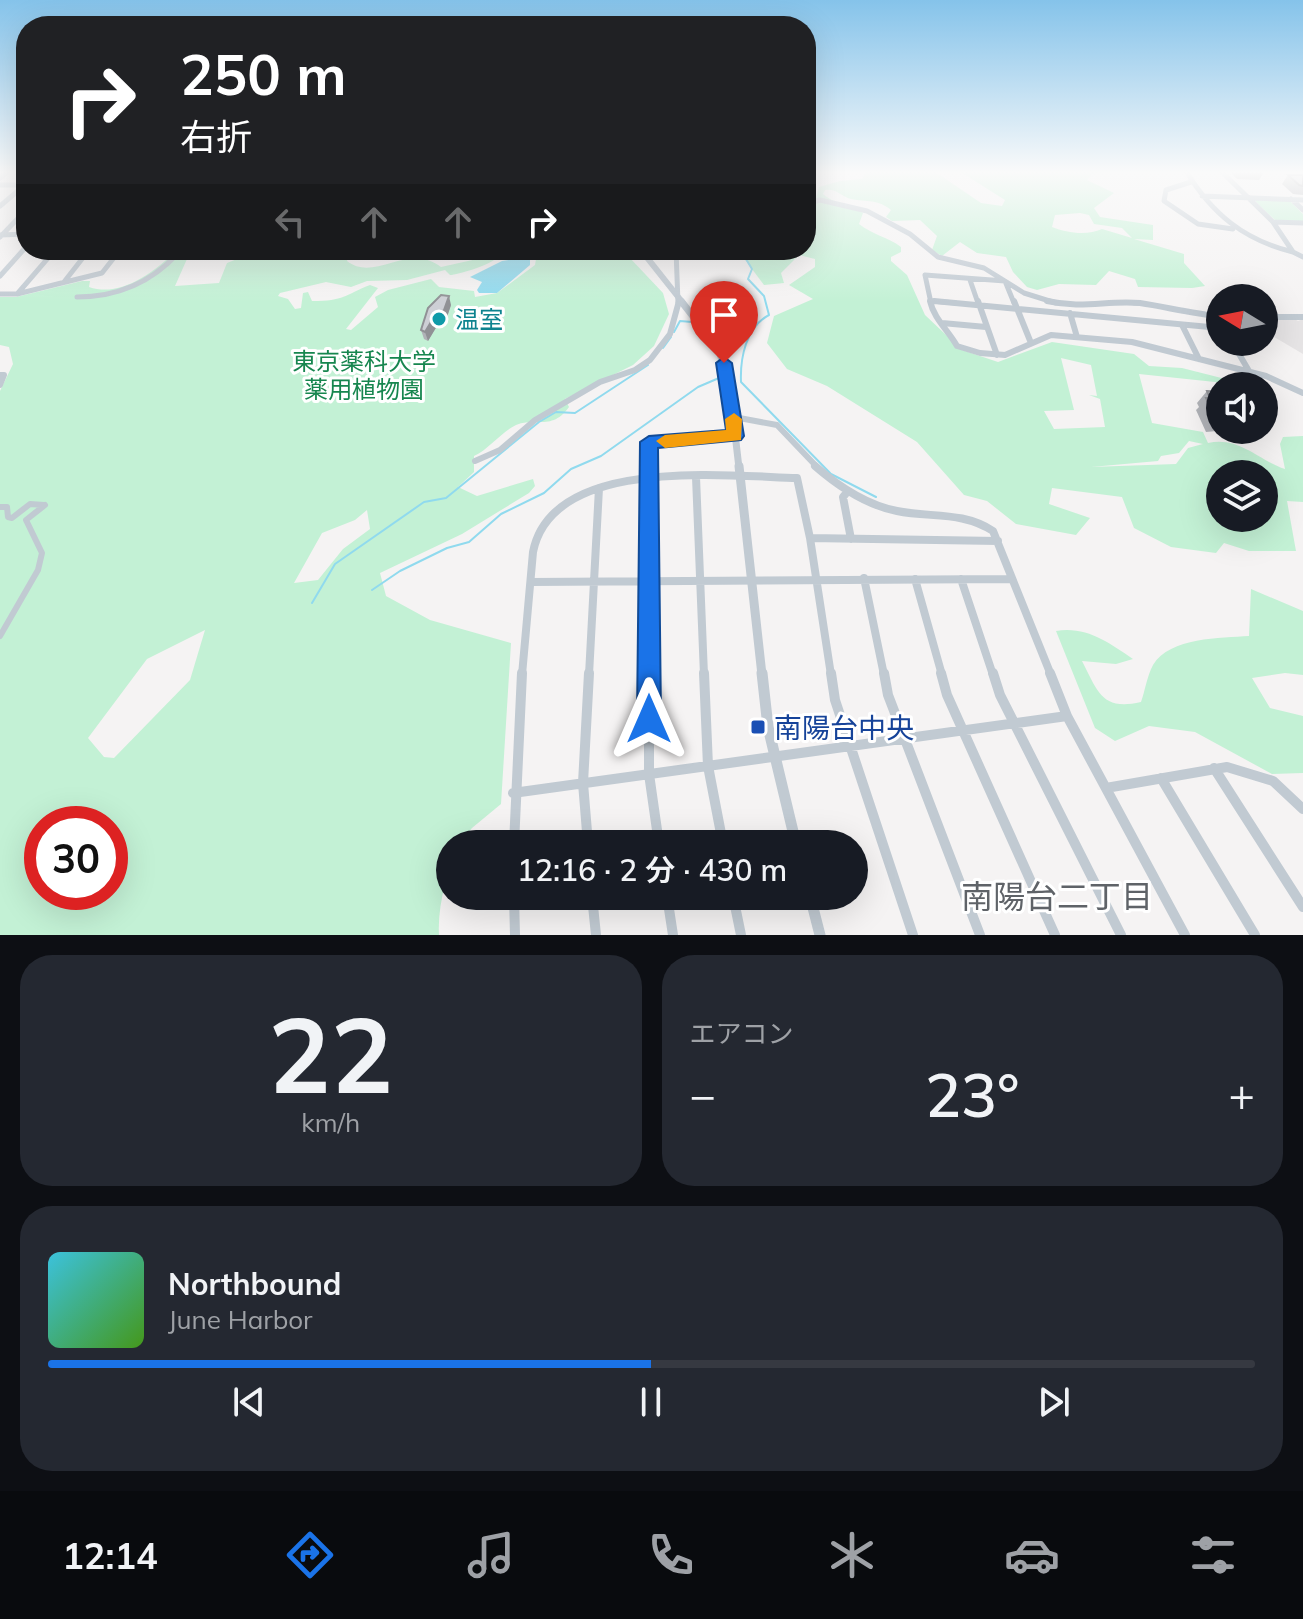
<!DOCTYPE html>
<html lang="ja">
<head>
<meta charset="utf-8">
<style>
	body { margin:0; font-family:Mulish,"Noto Sans JP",sans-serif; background:#242831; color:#f1f3f6; height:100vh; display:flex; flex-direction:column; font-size:30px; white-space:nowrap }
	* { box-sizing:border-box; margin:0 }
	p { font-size:26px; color:#9ea1a6 }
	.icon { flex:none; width:44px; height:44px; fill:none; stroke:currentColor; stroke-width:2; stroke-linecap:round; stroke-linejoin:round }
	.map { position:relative; height:935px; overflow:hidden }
	.side { display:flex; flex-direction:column; gap:20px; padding:20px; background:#0d0f14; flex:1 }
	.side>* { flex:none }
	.top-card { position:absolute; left:16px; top:16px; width:800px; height:244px; border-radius:32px; box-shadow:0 8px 32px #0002; background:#202124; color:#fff; overflow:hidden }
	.needle { width:52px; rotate:280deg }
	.fabs { position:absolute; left:1206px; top:284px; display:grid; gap:16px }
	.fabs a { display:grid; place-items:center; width:72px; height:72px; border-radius:50%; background:#171b24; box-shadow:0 8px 32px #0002; font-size:40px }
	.speed { position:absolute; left:24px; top:806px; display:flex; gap:16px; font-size:40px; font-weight:700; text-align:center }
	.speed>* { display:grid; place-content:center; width:104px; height:104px; border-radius:50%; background:#171b24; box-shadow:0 8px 32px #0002; line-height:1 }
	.speed .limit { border:12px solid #d22; background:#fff; color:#111 }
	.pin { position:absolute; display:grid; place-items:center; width:68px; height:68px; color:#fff; margin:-82px -34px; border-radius:50% 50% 50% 0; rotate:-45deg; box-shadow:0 0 8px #0007 }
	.pin .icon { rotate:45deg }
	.me { position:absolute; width:88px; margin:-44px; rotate:0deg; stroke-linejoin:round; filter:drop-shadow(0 0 6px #0008) }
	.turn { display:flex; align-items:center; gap:28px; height:168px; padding:0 32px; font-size:36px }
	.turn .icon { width:104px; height:104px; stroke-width:2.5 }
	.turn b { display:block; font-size:56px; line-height:68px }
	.lanes { display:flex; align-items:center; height:76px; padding:0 32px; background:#0003; justify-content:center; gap:40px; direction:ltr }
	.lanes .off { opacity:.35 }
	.big { font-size:60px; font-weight:600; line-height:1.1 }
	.side .tile { flex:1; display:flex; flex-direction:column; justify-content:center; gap:12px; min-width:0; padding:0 28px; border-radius:32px; background:#242831 }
	.side .dial { align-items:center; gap:0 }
	.dial b { font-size:104px; line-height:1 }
	.song { display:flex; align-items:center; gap:24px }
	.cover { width:96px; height:96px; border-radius:12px; background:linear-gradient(135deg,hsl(190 70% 55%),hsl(100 70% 35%)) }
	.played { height:8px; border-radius:4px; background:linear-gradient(90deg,#1a73e8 50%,#363941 50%) }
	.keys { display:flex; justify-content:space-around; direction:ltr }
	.heat { display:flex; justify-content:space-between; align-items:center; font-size:44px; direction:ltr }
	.side .tiles { flex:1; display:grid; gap:20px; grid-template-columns:1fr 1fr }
	.tile:last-child { grid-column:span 2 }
	.trip { position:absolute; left:436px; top:830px; width:432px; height:80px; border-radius:40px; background:#171b24; box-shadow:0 8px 32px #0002; font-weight:600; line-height:80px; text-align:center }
	.tabs { display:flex; height:128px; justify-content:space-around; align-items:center; background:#090b0e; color:#9ea1a6 }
	.tabs .icon { width:56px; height:56px }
	.tabs .selected { color:#1a73e8 }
	.tabs b { font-size:36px; color:#f1f3f6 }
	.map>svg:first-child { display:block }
</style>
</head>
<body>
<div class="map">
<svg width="1303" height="935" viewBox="0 0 1303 935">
	<rect width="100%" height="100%" fill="#f5f3f3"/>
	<!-- education -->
	<path fill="#e6e4e5" d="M1290,316L1298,321L1303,319V354L1264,331V319Z"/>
	<!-- green -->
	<path fill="#c3f1d5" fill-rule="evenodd" d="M867,171H934L981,203L1002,206L1005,200L959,171L1104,172L1092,174L1087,180L1114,193L1094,208L1100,217L1153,225V240L1134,239L1184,254V263L1205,286L1192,288L1138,287L1135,279L1109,271L1096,285L1059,284L1037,290L1027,287L1013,272L1006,257L977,253L960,242L942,256L932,250L937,236L920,220L892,221L886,217L891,210C878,199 867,202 851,199C841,196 836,188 825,190L823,194C832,203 851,206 863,213L859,224C873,235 888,237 901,247V252L891,257V261L907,275L925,315L962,350L998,362L1052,342L1134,354L1149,366L1182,368L1253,386L1139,374L1152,423L1203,432L1208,443C1239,436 1258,460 1285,469L1280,444L1283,437L1303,436V502L1287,501L1296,551H1249L1224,543L1216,553L1171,547L1134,528L1122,497L1052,488L1049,504L1090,518L1076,535L1016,524L987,501L964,495L917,442L827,386L787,369L767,343L774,316L813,299L789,285L815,267V259L799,255L781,273L784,283L764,285L743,257L751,250H806V202L816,198L819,187L840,181L862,179ZM1080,213L1089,215L1094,224L1122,228L1132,238L1102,229C1087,236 1067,233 1052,227L1055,215ZM1061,358L1091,365L1097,396L1089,395L1100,399L1105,427L1054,429L1044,411L1074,410ZM1189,441L1203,444L1188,448L1176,464L1091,467L1158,461L1161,456L1179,453ZM1220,474H1264V518H1220Z
		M1253,199L1290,201L1303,214V221H1276Z
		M177,250H191L175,286L219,283L227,263L247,255L285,253L288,250H357L349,254L347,261C375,283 408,241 441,267L486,257L494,260C488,265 458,275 450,275L445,270L407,280L367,281L351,287L326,282L280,293L278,296L288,299L295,309L301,308L303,293L308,292L312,301C345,301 344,295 370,285L378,288L346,329L351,330L378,307L375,297L388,290L431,279L439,287L474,291L475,297L497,293L535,265L537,253C562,248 567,256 589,257C602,258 616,257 629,257L663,293L669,314L654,346L633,365L565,399L569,407C552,431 536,417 516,425C501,432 489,449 474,456V472L458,487L477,496L533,479L535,486L529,493L462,534L380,573L386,596L430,620L511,643L501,804L472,828L459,844H450C450,875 437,902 439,935H0V391L13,364L9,347L0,345V297H16L82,281H90L89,287C121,298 154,272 177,250ZM367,510L370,529L343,549L318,580L294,583L322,533L355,520ZM205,630L190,680L114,758L104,757L88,738L147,659ZM42,824H110V892H42Z
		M1251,589L1303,611V675L1285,673L1252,678L1270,708L1303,716V773L1272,774L1195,732L1149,726L1115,741L1095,728L1056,631C1087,626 1109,643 1133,659L1116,664L1082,661C1098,692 1102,711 1141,702C1145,691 1147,676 1153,665C1170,637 1221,638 1249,636Z"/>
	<!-- water -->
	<path fill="#90daee" d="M530,257V265L497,293H479L477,290L482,282L470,277L502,261Z"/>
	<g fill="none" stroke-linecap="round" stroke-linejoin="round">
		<!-- stream -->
		<path stroke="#90daee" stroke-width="2" d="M748,250L743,254L752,269L748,279L764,296L769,315C746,327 740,358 741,382L831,474L876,497
			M711,323L754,326
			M674,332L680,321L692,322
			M663,348L671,337
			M372,590L400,571L447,548L469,542L501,514L544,493L571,469L601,456L698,387L719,378
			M312,603L335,564L424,502L446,498L539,422L556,412L575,413L648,365"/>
		<!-- pedestrian -->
		<path stroke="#c1cad2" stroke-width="6" d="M0,507H7L8,517L12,518L30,504L44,505
			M0,636L38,570L42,553L26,520L45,505"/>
		<!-- minor-far3 -->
		<path stroke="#c1cad2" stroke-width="5" d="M1186,171C1212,214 1244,240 1293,252
			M1221,171L1273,222L1293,252L1303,257
			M0,178L8,171
			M1191,182L1166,190L1164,201L1198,224L1233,229
			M0,185H23
			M1202,196L1303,200
			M1291,199L1303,210
			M806,204L820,200L867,211L910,234L938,257L984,268L1024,293L1056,303
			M0,206L26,184
			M1273,222L1303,223
			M0,235L26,234
			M0,237L26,210
			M581,250L597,253L641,251
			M676,250L678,303
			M143,256L179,253
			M0,276L26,247
			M970,280L978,303
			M64,282L89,250
			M18,293L55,250
			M0,294H17L102,273L120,250
			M77,297C119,297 153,282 181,250
			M931,301L956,303
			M931,303L925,275L1005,281L1014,303
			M1134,303H1139"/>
		<!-- minor-far2 -->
		<path stroke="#c1cad2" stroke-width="6" d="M930,301C934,319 948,330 957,346L980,353L1005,355L1051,335L1132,342L1266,376L1303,393
			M934,301L1220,328
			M978,301L997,355
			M1014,301L1031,343
			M1047,301C1082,309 1108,300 1140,303C1167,307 1193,314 1220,316
			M1070,313L1077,337
			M1264,317H1303
			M942,323L986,327
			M1182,325L1199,359
			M1232,342L1249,371
			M0,375H4L0,385
			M734,417L777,425L818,468
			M475,461L500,450L535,420L600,382L635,370L650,360L670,334L679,301
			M649,468V442L735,436"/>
		<!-- minor-far1 -->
		<path stroke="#c1cad2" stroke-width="8" d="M649,466V675
			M815,466C838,486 866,505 897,511C931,518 962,511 993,531L1051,675
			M696,477L704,675
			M848,491L843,497L851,539
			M810,538L998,541
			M864,578L884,675
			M915,579L942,675
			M961,579L993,675
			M531,582L1010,579
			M522,675L533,552C552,456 725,476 797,478L810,538L831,675
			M589,675L599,488"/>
		<!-- minor -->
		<path stroke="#c1cad2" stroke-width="10" d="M649,673V774L659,844
			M704,673L708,766L723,844
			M831,673L835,700L913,935
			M884,673L888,695L980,935
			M941,673L947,695L1055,935
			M993,673L1000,695L1121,935
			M1050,673L1067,716L1185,935
			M1214,768L1303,907
			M1161,778L1255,935
			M1106,788L1227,767L1273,781L1303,809
			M513,793L1067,716
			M514,844L522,673
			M588,844L583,783L589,673
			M514,896L515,935
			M592,896L596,935
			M667,896L673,935
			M733,896L741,935"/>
		<!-- tertiary-far3 -->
		<path stroke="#c1cad2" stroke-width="6" d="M641,250L683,303"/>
		<!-- tertiary-far2 -->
		<path stroke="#c1cad2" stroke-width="7" d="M681,301L718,348L729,382L739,468"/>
		<!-- tertiary-far1 -->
		<path stroke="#c1cad2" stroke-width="9" d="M739,466L762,675"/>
		<!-- tertiary -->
		<path stroke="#c1cad2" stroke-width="11" d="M762,673L768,727L796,844
			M810,896L820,935"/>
	</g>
	<!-- wall -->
	<path fill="#b0b2b7" d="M1229,171H1263L1264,172L1259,180L1237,179Z
		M1288,175H1303V195L1293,194L1282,184Z
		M451,305L446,320L437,326L428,341L424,339L421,330Z
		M1207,391L1220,392V430H1228L1206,432L1196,410L1199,407L1197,403Z"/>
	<!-- shaded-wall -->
	<path fill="#909195" d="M409,250H443V252L410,255Z
		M449,296L451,305L446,320L437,326L428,341L425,332Z"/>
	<!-- building -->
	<path fill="#cdcfd5" stroke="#909195" stroke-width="2" d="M1288,175H1303V186L1299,185Z
		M441,295L449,296L444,310L434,317L425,332L421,330L428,308Z
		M1207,391L1220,392V419H1216L1206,398H1210Z"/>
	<!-- sky -->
	<linearGradient id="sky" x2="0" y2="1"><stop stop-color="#85c3ea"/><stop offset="0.57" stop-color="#fafafa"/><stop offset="1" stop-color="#fafafa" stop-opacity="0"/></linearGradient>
	<rect width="1303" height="302" fill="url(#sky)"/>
	<!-- route -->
	<path fill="#1a73e8" stroke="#114b97" stroke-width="2" d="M724,357L732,363L744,436L741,440L658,448L661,719L658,727L649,731L641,727L637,719L640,442L649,436L726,430L716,363Z"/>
	<!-- slow -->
	<path fill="#f59e0b" d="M734,413L742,419L741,440L665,448L656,441L665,435L726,430L725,419Z"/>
	<!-- markers -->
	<circle fill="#0f9aa8" stroke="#fff" stroke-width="3" cx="439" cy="319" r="8"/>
	<rect fill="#1a4fb4" stroke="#fff" stroke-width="3" x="750" y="719" width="16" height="16" rx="4"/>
	<g text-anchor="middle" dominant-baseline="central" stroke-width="6" stroke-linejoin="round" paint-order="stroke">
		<!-- culture labels -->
		<g font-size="24" fill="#0d838f" stroke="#fff" text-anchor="start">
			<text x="455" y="319">温室</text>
		</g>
		<!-- park labels -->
		<g font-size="24" fill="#17864f" stroke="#fff">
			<text x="364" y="361">東京薬科大学<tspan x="364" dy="28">薬用植物園</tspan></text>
		</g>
		<!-- near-transit labels -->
		<g font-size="28" fill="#164399" stroke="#fff" text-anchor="start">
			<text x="774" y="727">南陽台中央</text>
		</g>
		<!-- near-neighbourhood labels -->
		<g font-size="32" fill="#5f6368" stroke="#fff">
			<text x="1057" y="896">南陽台二丁目</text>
		</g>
	</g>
</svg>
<div class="fabs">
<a><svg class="needle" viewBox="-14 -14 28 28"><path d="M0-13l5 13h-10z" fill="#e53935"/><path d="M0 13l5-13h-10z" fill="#9ea1a6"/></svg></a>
<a><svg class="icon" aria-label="sound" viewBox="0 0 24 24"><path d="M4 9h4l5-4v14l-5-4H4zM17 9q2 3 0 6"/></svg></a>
<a><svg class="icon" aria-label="layers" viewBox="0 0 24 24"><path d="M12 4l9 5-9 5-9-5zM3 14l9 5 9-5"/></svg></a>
</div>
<div class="speed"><div class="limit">30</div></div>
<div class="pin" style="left:724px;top:363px;background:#d93025"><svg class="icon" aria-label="arrive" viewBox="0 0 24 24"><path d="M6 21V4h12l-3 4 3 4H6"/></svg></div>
<svg class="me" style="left:649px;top:719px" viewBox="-20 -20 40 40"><path d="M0-17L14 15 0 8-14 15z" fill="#1a73e8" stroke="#fff" stroke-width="4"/></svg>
<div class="trip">12:16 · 2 分 · 430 m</div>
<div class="top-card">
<div class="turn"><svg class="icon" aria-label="right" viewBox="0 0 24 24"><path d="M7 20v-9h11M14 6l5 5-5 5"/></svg><div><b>250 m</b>右折</div></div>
<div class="lanes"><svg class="icon off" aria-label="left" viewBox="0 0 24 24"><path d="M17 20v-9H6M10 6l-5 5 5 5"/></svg><svg class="icon off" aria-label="ahead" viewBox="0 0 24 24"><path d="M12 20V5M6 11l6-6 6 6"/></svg><svg class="icon off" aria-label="ahead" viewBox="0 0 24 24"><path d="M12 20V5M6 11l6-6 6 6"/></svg><svg class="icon" aria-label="right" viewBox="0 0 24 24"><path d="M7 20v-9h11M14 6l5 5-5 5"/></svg></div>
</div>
</div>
<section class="side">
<div class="tiles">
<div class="tile dial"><b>22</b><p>km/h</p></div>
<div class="tile"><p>エアコン</p>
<div class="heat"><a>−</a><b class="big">23°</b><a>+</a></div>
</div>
<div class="tile">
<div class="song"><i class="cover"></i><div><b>Northbound</b><p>June Harbor</p></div></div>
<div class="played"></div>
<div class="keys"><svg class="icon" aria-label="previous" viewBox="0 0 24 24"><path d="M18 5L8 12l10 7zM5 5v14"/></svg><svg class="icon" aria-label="pause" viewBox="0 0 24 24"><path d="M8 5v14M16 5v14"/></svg><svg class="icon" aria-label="next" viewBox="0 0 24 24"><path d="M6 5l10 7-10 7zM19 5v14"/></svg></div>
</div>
</div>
</section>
<nav class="tabs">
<b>12:14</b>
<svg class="icon selected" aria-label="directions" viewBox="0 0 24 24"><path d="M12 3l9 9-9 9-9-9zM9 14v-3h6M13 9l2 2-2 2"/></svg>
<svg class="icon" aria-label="music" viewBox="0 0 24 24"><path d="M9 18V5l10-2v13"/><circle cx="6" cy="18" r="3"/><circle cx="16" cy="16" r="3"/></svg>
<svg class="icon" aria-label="phone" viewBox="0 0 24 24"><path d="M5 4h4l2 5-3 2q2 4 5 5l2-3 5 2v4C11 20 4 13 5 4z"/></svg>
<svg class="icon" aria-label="climate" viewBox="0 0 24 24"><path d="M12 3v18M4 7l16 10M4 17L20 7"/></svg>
<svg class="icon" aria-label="car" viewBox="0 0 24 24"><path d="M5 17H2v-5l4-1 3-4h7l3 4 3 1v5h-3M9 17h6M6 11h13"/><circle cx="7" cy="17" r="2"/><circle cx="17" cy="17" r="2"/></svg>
<svg class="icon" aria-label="filters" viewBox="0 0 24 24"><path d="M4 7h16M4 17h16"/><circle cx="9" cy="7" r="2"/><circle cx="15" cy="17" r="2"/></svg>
</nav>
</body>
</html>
